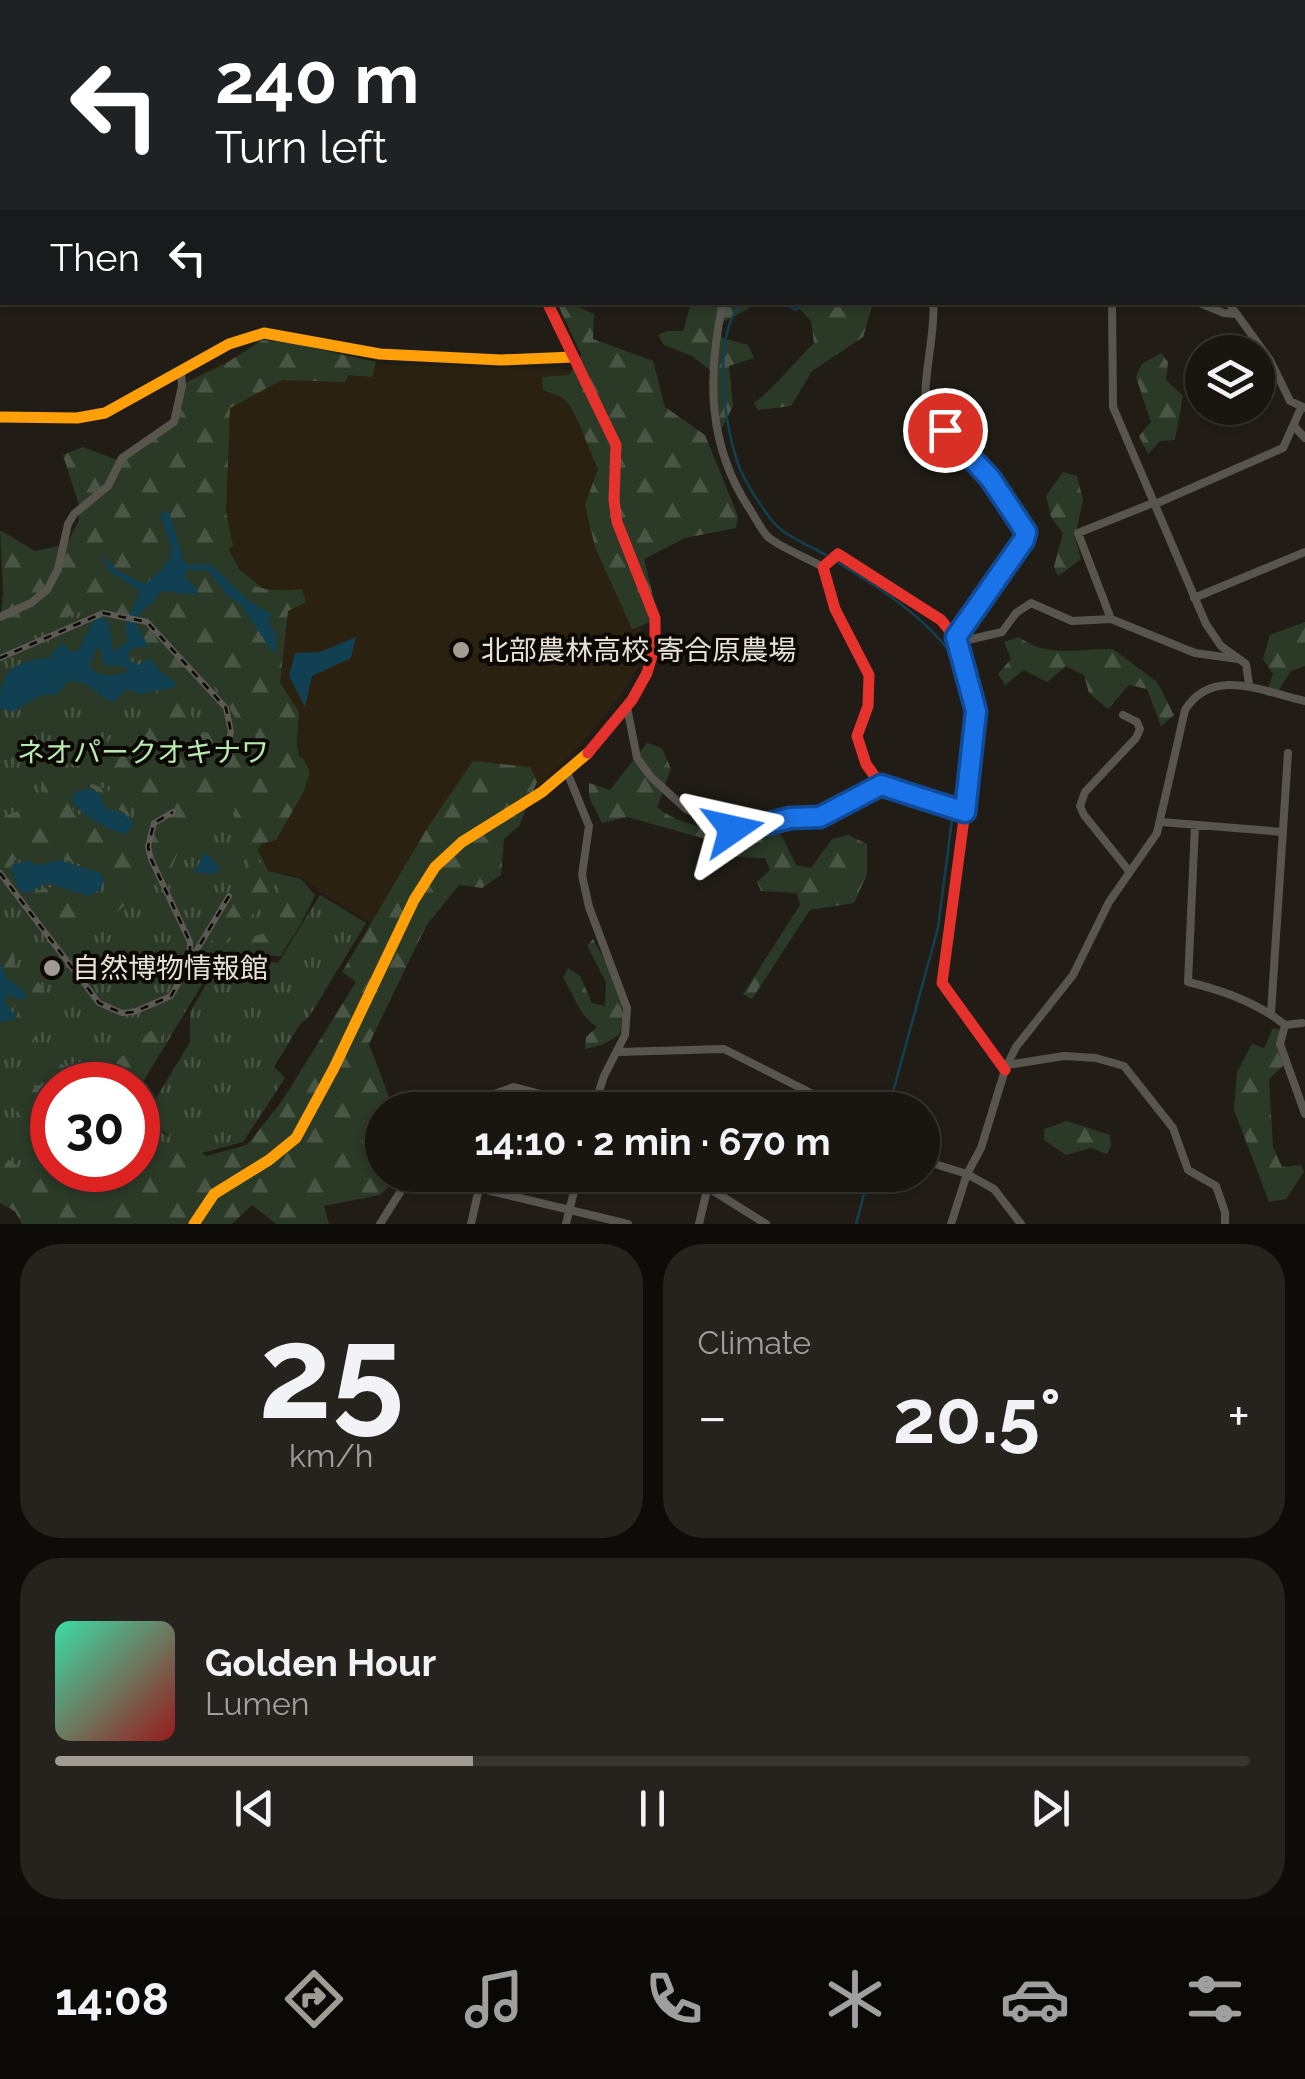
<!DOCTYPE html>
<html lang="en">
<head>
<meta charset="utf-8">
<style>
	body { margin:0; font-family:Raleway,"Noto Sans JP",sans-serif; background:#26231e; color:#f1f3f6; height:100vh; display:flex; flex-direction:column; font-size:38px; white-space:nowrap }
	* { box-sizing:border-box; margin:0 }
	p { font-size:32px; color:#9f9f9f }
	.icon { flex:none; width:55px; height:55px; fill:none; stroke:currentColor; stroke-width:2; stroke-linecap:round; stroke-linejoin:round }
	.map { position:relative; height:1224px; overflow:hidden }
	.side { display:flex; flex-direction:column; gap:20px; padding:20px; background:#0e0c09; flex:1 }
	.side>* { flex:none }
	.top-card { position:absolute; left:0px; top:0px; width:1305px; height:305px; box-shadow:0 2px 8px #0004,0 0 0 2px #373530; background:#202124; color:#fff; overflow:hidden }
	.buttons { position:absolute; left:1185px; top:335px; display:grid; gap:20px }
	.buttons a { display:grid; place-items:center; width:90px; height:90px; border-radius:50%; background:#191610; box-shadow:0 2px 8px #0004,0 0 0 2px #373530; font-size:50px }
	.speed { position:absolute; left:30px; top:1062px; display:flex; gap:20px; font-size:50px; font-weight:700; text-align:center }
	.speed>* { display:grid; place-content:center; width:130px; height:130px; border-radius:50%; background:#191610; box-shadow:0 2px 8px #0004,0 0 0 2px #373530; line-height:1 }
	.speed .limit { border:15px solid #d22; background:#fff; color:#111 }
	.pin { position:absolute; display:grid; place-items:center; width:85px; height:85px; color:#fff; margin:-42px; border:5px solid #fff; border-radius:50%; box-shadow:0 2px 10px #0007 }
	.me { position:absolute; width:110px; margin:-55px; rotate:79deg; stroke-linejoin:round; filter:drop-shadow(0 0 8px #0008) }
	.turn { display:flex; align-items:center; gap:35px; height:210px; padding:0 50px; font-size:45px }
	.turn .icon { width:130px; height:130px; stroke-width:2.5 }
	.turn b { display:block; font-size:70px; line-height:85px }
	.then { display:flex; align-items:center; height:95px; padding:0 50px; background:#0003; gap:20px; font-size:38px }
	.big { font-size:75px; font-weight:700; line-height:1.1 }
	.side .tile { flex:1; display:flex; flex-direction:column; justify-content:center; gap:15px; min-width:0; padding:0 35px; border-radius:40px; background:#26231e }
	.side .dial { align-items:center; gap:0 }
	.dial b { font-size:130px; line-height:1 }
	.song { display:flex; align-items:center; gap:30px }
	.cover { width:120px; height:120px; border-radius:15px; background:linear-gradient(135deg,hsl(160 70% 55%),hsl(0 70% 35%)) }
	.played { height:10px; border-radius:5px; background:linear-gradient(90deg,#a19c93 35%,#373530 35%) }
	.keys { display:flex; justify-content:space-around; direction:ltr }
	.heat { display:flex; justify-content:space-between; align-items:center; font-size:55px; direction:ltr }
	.side .tiles { flex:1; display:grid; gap:20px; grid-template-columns:1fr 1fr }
	.tile:last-child { grid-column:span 2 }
	.trip { position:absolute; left:365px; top:1092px; width:575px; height:100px; border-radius:50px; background:#191610; box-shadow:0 2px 8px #0004,0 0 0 2px #373530; font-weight:700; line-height:100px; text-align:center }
	.tab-bar { display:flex; height:160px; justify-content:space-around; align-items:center; background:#0a0906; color:#9f9f9f }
	.tab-bar .icon { width:70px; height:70px }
	.tab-bar .selected { color:#a19c93 }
	.tab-bar b { font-size:45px; color:#f1f3f6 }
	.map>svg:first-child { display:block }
</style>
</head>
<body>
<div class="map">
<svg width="1305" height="1224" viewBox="0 0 1305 1224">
	<defs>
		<pattern id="grass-tufts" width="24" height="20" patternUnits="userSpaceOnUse" patternTransform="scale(2.5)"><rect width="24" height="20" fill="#2a3a26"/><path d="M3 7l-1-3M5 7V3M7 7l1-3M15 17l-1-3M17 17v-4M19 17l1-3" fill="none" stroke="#495645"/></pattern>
		<pattern id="forest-firs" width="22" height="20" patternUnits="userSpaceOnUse" patternTransform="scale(2.5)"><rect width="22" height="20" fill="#2a3a26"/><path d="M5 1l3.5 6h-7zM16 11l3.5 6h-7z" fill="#495645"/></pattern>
	</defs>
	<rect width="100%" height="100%" fill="#211d16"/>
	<!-- built -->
	<path fill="#2b2110" d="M251,348L355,364L571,370L584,385L636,602L642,635L639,665L625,690L580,746L544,781L508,807L393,937L320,892L302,877L269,871L256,842L303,776L296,728L278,701L277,672L289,623L274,595L240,569L198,485L179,415L193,378Z"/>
	<!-- grass -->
	<path fill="url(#grass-tufts)" d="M197,485L239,569L273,596L287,623L275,672L295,729L302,776L255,843L268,871L301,879L315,895L281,956L226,953L218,958L138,1090V1085H52V1170H138V1117L141,1122L174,1139L144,1118L190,1042V1013L220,959L226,955L278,963L320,895L366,923L309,1017L301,1023L274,1067L285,1078L243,1142L202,1153L209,1158L27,1222L0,1200V623L66,546L78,522Z"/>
	<!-- forest -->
	<path fill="url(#forest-firs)" d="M712,0H1063L1062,2H711Z
		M1303,108L1305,112L1303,288H1302Z
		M557,303H570L594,314L593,339L653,361L665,407L705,435L738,516L736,528L685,538L644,559L659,619L632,629L595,547L585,505L598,469C590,453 576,410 566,401C561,396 550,393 543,390L542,377L569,375L581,354Z
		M691,303H752L748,309L719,324L722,338L748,345L754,358L729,366L733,406L722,428L714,417L715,374L692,356L664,345L658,335L667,331H683Z
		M794,303H873L863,337L812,371L791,406L758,410L754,403C772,390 796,361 814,343L811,321Z
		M262,340L291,343L376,362L372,377L348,375L345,382L282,380L230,408L226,512L233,546L211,560C246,585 258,594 302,589L306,602L288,611L280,683L299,712L296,753L304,760L310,772L304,791L276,840L261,844L256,855L265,875L274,877L268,899L223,944L202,956L248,880L250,867L233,814C240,798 265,757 258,742C255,733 247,732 241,725C225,706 228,694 203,677L185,701L198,731L213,734L235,728L247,737L246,748L252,758L225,815L206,821C200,831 193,832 185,840C177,849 176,863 168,873L161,874L146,821L136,817L132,802L106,784L107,742L144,716L166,677L124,642L99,606L39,626L0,628L3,593L0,530L35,551L78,542L79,505L63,455L83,447L117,460L175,426L185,383L225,364Z
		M1161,353L1168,362L1166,380L1183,396L1175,440L1160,441L1148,454L1139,436L1151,422L1136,377L1142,364Z
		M1063,472L1077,476L1083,500L1075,538L1081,559L1058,576L1054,567L1063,533L1051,517L1046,496Z
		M1305,622V666L1291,671L1277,693L1268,689L1273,674L1263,659L1270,635Z
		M1019,637C1049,659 1079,648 1113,649L1157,682L1174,715L1161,726L1147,689L1129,685L1108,709L1089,693L1084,675L1066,666L1047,682L1024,670L1005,685L998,674L1011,659L1004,642Z
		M647,743L662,748L671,769L657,807C690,834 732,829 772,825L782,837L796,865L811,868L832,839L848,835L867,844V874L854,903L810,910L752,999L743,994L800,905L797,893L761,891L757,882L770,870L765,858L737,857L724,844L627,817L602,823L589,797V783L610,790Z
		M473,761L530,767L537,782L519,826L504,839L501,875L482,888L459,885L426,926L369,1044L394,1110H382V1175H401L380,1195L324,1206L329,1224H276L252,1205L232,1224H22L15,1211L0,1203V1153L38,1182L52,1160V1170H138V1131L199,1158L247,1145L282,1101L356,982L342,972L428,827Z
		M38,768L47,777C77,779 121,784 131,817L115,807L108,808L100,792L88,786L74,789L70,799L73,811C85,817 94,825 105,831C117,837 125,839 137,849L144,844L155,874L152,878L140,877L137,885L102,870L57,858L43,862L22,858L13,861L6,874L0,877V818L47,800Z
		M293,877L314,898C303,918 289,957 262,957C252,957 240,952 230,949L233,940L272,932L280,919L279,880Z
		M110,883L144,894L139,907L129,900C111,922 86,930 63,946L23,896L49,887L88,899L102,892Z
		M0,930L14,946L15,965L40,984L50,1001C45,1021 34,1023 34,1047L26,1053L0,1050V1025L17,1022L20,1014L10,1000L21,1004L28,1001L29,995L8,977L0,958Z
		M593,939C609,969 632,1001 619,1035L602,1045L585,1049L586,1037L597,1027C578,1015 576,997 563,978L568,968L580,976L592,1003L605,1006L606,982L587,946Z
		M1273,1028L1280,1030L1284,1065L1269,1079L1273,1147L1282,1167L1301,1165L1304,1172L1286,1199L1269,1202L1234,1110L1237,1072L1252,1044L1264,1048Z
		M153,1029H164L163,1034L130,1085H52V1119L32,1106L23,1118L16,1115C21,1096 24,1089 43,1084L40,1071L60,1063L91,1084Z
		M1067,1121L1110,1135L1111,1146L1107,1154L1091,1148L1066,1155L1044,1140V1129Z"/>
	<!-- water -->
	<path fill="#124053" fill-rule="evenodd" d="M165,511L169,512L184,561L190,565L210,564C231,582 248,604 273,615L268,620L276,637V653L271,650L242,606L225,593L208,570H186L185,577L197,588L198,595L160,591C155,605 139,609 136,623L149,647H135L127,654L131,661L138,665L149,658L164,675L176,682L175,687L141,694L125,689L115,702C95,698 87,675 66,683C58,701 50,691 36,698C27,702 20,708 11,712L0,708C0,668 13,663 50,657L61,643L72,652L78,651L94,620L101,617L109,623L113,652L128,641L125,626L140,591L110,572L101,554L118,571L145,584C180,554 174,557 160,515ZM97,648H100L104,665L125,667L127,672C114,676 96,679 89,665Z
		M356,637L351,658L312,676L305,707L289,676L295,653L320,652Z
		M87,788L99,793L107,810C118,809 127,814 133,823L130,830L123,834C107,828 79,816 72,799L74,793Z
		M205,852L220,867L214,874L194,872Z
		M59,860L101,873L104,879L100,890L88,896L48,883L27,893L19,890L11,869L13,864L25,861L41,865Z
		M0,962L7,979L24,991L27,997L20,1000L6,994L5,1002L15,1015L14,1020L0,1022Z"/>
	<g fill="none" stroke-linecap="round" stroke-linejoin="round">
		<!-- stream -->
		<path stroke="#124053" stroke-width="2.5" d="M742,302C711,336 724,429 740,469C748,487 761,506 773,522C785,536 810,546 826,555
			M782,302L796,310L804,302
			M837,562C883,590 970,642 968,705C967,738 958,771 954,804
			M888,1110L938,928L953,812
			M856,1224L869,1175"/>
		<!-- street -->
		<path stroke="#58554f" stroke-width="8" d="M397,0L409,2
			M1163,0L1165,2
			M211,2L214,0
			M510,2V0
			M612,2L613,0
			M1051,2L1052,0
			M0,179L2,178
			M723,302C707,377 707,446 751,511C756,519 762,531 768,537C783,549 806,557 823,567
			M933,302C937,332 918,393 929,413C950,435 1031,511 1024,541L956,637
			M1112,302L1113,407L1206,624L1221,646L1246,664L1249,684
			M1197,302L1224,313L1236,314
			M1228,302L1270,360L1290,401L1305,408
			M1294,426L1305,438
			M1155,504L1283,448L1301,408
			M1194,598L1305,552
			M0,617L31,603L47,590L58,569L68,524L74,514L108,486L122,458L174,422L182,386L181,371
			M1111,619L1078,533L1153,503
			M959,642L1002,632L1016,613L1031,603L1072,621L1111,619L1195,653L1238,659
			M627,707L637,758L651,777L686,809L733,829L742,830L790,818L820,817L881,785L965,812
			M1123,715L1137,722L1140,729L1136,738L1085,792L1080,806L1084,815L1129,871
			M567,772L589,826L582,875L589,907L627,1008L625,1035L604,1076L593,1110
			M1161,822L1283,832
			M1195,825L1188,982C1222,990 1258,1003 1285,1025L1302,1023
			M1271,1013L1288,753
			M1285,1025L1280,1044L1305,1114
			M618,1052L724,1049L844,1110
			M1007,1065L1016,1047L1073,975L1109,902L1157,833L1185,710C1213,665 1266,693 1305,701
			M1007,1065L1064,1056L1096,1058L1124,1066L1173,1128L1188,1170L1216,1186L1225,1212V1224
			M448,1110L514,1087L601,1110
			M922,1160L967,1174L994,1189L1021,1224
			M424,1175L628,1224
			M688,1175L766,1224
			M380,1224L411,1175
			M471,1224L479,1188
			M566,1224L578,1175
			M699,1224L707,1190
			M951,1224L967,1174L981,1148L1005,1070"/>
		<!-- slow -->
		<path stroke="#ff9f0a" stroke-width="11" d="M285,0L288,2
			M0,417L77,418L105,413L229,344L264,333L380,354L501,360L573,357
			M194,1224L214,1194L269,1160L296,1138L334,1068L414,900L435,867L462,842L542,792L588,753"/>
		<!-- jam -->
		<path stroke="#e5322d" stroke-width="11" d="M547,302L616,445L614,500L617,522L655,618V646L647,673L632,700L588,753
			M881,785L866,764L857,736L868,706L869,675L835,609L823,567L838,554L941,620L959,642L972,686L976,711L970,774L942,983L1005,1070"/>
		<defs>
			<path id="rail" d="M0,658L103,613L147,622L226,708L231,732L225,754
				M0,873L99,1003L122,1013L134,1012L171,996L190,963V942L151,859L148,847L154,823L173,812
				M192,958L229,896"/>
		</defs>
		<!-- rail casing -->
		<use href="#rail" stroke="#5d5a55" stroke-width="6"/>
		<!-- rail -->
		<use href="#rail" stroke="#0c0904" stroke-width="2.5" stroke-dasharray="8" stroke-linecap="butt"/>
	</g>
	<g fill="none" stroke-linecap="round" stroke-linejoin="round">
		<defs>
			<path id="route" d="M733,829L742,830L790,818L820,817L881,785L965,812L976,711L956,637L1024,540L1026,532L990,478L945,430"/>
		</defs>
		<!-- route casing -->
		<use href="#route" stroke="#114b97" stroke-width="25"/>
		<!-- route -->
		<use href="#route" stroke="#1a73e8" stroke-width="18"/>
	</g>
	<!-- markers -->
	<g fill="#a19c93" stroke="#0c0904" stroke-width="4">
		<circle cx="461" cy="650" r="10"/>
		<circle cx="52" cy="968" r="10"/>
	</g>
	<g text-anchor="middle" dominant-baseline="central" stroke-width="8" stroke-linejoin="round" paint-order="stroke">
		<!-- poi labels -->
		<g font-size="28" fill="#e6e0d7" stroke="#0c0904" text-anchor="start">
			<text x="481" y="650">北部農林高校 寄合原農場</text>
			<text x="72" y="968">自然博物情報館</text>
		</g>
		<!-- park labels -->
		<g font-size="28" fill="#b8eab0" stroke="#0c0904">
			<text x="143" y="752">ネオパークオキナワ</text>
		</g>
	</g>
</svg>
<div class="buttons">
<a><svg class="icon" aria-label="layers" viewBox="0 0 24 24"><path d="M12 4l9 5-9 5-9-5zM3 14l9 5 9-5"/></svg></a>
</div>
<div class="speed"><div class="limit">30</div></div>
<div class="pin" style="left:945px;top:430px;background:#d93025"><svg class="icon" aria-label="arrive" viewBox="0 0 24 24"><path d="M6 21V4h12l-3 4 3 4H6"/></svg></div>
<svg class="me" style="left:733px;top:829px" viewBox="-20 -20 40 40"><path d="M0-17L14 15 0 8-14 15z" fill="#1a73e8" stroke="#fff" stroke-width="4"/></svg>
<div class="trip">14:10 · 2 min · 670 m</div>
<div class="top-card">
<div class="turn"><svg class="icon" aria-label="left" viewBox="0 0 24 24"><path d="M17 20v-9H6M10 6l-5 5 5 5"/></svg><div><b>240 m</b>Turn left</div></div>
<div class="then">Then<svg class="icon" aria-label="left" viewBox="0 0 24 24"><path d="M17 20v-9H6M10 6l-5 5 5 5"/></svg></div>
</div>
</div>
<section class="side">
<div class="tiles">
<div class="tile dial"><b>25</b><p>km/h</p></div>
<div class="tile"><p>Climate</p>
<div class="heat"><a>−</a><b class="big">20.5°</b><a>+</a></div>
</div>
<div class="tile">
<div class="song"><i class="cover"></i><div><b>Golden Hour</b><p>Lumen</p></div></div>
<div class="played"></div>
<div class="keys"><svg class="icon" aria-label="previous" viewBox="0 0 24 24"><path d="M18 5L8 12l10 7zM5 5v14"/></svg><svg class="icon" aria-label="pause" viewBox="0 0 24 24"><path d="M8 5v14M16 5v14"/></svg><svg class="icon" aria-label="next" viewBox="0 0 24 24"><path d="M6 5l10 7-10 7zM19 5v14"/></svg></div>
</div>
</div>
</section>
<nav class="tab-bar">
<b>14:08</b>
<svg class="icon selected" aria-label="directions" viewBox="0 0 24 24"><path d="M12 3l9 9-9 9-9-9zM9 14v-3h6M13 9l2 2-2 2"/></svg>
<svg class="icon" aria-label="music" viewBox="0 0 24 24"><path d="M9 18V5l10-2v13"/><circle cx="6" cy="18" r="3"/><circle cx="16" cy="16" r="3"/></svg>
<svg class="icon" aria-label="phone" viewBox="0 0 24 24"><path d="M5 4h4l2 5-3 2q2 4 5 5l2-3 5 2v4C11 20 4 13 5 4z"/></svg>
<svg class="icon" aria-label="climate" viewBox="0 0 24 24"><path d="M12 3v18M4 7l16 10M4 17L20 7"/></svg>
<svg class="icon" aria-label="car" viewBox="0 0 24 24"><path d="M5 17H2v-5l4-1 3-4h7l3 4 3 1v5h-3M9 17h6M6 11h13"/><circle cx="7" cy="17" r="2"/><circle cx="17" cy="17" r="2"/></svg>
<svg class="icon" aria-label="filters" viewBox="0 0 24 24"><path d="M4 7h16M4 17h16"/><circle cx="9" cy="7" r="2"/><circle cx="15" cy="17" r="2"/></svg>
</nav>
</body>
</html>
